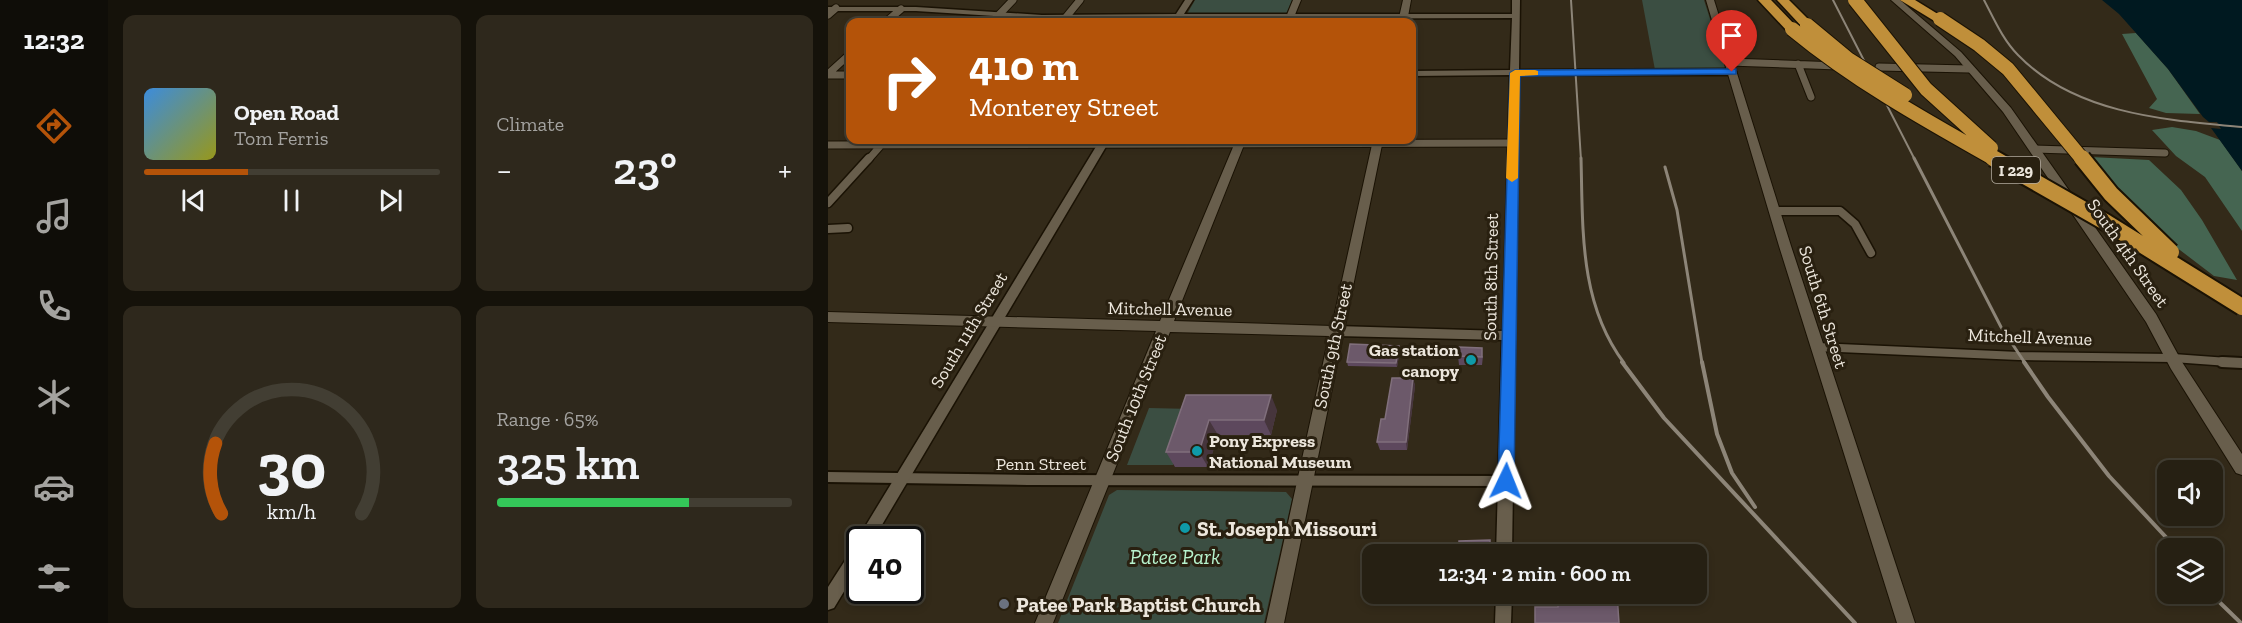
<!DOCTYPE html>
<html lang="en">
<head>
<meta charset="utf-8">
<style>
	body { margin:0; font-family:"Zilla Slab",serif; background:#2e281c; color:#f1f3f6; height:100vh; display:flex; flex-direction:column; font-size:22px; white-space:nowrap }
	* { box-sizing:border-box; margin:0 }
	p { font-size:20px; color:#a4a3a0 }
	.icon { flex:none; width:33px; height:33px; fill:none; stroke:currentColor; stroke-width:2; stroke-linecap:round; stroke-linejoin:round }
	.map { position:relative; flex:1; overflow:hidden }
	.details { display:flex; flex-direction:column; gap:15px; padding:15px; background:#15120a; width:720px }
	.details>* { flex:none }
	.top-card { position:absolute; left:18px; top:18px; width:570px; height:126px; border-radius:12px; box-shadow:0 3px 9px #0003,0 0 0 2px #423e33; background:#b45309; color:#fff; overflow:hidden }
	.controls { position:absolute; left:1329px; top:460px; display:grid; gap:12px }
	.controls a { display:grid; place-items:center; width:66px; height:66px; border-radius:12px; background:#262013; box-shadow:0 3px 9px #0003,0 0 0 2px #423e33; font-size:30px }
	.speed { position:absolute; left:18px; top:526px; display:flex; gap:12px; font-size:30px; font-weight:700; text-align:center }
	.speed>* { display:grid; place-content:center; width:78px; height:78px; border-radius:50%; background:#262013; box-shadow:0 3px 9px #0003,0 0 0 2px #423e33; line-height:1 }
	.speed .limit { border:3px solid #111; border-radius:9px; background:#fff; color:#111 }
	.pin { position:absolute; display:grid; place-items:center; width:51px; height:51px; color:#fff; margin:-62px -26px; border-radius:50% 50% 50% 0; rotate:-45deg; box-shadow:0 0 6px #0007 }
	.pin .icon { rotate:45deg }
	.me { position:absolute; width:66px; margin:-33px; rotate:2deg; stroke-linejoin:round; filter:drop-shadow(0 0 4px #0008) }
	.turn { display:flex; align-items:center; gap:21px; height:126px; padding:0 24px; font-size:27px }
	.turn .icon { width:78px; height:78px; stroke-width:2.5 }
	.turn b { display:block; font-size:42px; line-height:51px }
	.big { font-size:45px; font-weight:600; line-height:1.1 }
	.details .tile { flex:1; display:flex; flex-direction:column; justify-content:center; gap:9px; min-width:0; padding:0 21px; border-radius:12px; background:#2e281c }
	.details .dial { align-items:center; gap:0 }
	.dial svg { height:156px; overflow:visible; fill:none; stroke:#423e33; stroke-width:7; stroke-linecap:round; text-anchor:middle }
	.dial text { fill:#f1f3f6; stroke:none }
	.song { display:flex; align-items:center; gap:18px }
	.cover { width:72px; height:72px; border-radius:9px; background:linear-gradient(135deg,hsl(210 70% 55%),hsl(60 70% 35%)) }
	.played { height:6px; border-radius:3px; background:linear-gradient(90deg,#b45309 35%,#423e33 35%) }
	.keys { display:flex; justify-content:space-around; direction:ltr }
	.heat { display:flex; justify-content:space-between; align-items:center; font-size:33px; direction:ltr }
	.charge { height:9px; border-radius:4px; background:linear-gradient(90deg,#34c759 65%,#423e33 0) }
	.details .tiles { flex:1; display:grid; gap:15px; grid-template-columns:repeat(2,1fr) }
	.trip { position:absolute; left:534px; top:544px; width:345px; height:60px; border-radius:12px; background:#262013; box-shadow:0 3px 9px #0003,0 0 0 2px #423e33; font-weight:600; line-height:60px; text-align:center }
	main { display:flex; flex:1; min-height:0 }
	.dock { display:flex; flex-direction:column; width:108px; justify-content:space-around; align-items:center; background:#0f0d08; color:#a4a3a0 }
	.dock .icon { width:42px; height:42px }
	.dock .selected { color:#b45309 }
	.dock b { font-size:27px; color:#f1f3f6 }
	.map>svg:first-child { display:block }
</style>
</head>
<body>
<main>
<nav class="dock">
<b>12:32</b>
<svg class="icon selected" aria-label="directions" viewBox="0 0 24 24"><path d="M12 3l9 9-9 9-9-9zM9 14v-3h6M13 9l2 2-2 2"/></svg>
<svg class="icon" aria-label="music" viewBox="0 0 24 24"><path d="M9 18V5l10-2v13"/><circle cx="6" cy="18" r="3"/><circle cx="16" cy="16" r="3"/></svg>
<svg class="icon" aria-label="phone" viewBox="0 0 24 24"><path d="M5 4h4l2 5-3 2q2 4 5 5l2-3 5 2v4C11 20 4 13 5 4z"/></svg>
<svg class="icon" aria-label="climate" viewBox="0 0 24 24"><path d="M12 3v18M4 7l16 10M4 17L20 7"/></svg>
<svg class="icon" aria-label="car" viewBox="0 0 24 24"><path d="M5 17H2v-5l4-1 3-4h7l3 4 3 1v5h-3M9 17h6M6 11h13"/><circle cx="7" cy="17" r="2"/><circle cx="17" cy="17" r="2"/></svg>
<svg class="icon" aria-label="filters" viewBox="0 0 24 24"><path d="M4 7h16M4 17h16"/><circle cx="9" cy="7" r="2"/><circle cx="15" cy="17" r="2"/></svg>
</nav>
<section class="details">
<div class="tiles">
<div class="tile">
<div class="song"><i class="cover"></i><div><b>Open Road</b><p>Tom Ferris</p></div></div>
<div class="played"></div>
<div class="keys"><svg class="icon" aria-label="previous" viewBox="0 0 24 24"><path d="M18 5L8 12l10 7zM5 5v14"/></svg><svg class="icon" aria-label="pause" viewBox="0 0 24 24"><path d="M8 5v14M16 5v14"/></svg><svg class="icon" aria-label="next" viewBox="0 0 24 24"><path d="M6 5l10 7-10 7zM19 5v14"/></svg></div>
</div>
<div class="tile"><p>Climate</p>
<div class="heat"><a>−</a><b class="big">23°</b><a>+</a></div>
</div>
<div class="tile dial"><svg viewBox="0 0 100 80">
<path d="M14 69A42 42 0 1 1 86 69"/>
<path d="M14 69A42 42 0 0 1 11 33" stroke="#b45309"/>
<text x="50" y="56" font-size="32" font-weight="700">30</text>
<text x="50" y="72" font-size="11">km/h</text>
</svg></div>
<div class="tile"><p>Range · 65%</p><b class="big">325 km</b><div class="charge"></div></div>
</div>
</section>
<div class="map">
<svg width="1414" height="623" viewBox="0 0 1414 623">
	<rect width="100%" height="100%" fill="#332a19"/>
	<!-- green -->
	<path fill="#3b4e42" d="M367,0H464L458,14H359Z
		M814,0H876L897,66L896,69L827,70Z
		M321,408L365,409L345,465H299Z
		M289,490L458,492L464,499L436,623H230L281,495Z"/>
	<!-- forest -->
	<path fill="#456551" d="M1308,33L1340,69L1372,114L1338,113L1321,108L1329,99L1294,34Z
		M1344,127L1368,131L1392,140L1414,171V231L1377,177L1348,156L1324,130Z
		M1263,157L1321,160L1353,190L1374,220L1409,280L1386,276L1327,231L1296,199Z"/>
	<!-- water -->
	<path fill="#001920" d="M1274,0H1414V171L1383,128L1393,129L1389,122H1381L1375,117L1340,69L1291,14Z"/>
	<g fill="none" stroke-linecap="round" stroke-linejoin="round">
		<defs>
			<path id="minor-far2" d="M0,15L8,8
				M58,22L73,9
				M164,22L185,0
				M234,22L252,0
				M901,62L1010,66
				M970,64L983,97
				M1051,67L1141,69
				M0,74L22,54
				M0,75H22
				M0,145L684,143
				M1206,149L1337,153
				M40,160L55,143"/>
			<path id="minor-far1" d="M0,203L41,158
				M947,211H1012L1027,224L1043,253
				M0,229L20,228
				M989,347L1191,356L1345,358L1414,363"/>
			<path id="minor" d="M1394,362L1414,363
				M0,477L200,480L678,481"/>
			<path id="tertiary" d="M357,0H365L356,14H684V0H692L691,70L904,69L908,72L904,75H691L684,555H668L674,340L509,336L505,334L503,331L505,328L509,326L675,331L682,75L584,76V71L682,70L684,18L353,19L351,22H345V19H214L88,11H0V7H88L214,15L348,14Z
				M272,140H282L45,540H32V565L6,608L0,610V587L27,545L31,543L29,540L32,535Z
				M668,594H684L683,623H667Z"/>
			<path id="secondary" d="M465,0H473L464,22H456Z
				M575,0H583L579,22H570Z
				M878,0H886L963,246L1087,623H1069L951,246Z
				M1063,0H1072L1133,52L1183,108L1328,314L1354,362L1414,454V475L1408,473L1343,369L1318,322L1175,112L1127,56Z
				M408,140H418L346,321L504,326L545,140H555L456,623H438L501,336L342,332L225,623H207L328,331L0,322V312L332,321Z"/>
			<path id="motorway" d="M930,0H943L968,26V32H960Z
				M949,0H961L983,22V28H975Z
				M1072,0H1087L1118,19L1112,23L1108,22Z"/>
		</defs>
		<!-- minor-far2 casing -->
		<use href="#minor-far2" stroke="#1a1204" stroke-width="9"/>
		<!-- minor-far1 casing -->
		<use href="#minor-far1" stroke="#1a1204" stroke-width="11"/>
		<!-- minor casing -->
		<use href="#minor" stroke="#1a1204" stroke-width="14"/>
		<!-- tertiary casing -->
		<use href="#tertiary" stroke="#1a1204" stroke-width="3"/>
		<!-- secondary casing -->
		<use href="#secondary" stroke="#1a1204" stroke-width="2"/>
		<!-- motorway casing -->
		<use href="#motorway" stroke="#1a1204" stroke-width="3"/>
		<!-- minor-far2 -->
		<use href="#minor-far2" stroke="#685e4c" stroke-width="7"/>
		<!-- minor-far1 -->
		<use href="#minor-far1" stroke="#685e4c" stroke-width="8"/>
		<!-- minor -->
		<use href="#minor" stroke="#685e4c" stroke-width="10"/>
		<!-- tertiary -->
		<use href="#tertiary" fill="#685e4c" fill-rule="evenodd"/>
		<!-- secondary -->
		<use href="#secondary" fill="#685e4c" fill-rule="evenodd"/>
		<!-- motorway -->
		<use href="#motorway" fill="#c08f3a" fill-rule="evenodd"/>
		<!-- rail-far2 -->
		<path stroke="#8d8578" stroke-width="2" d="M743,0L753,160
			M1005,0L1087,160
			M1156,0C1166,19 1175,40 1190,55C1247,114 1337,120 1414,127"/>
		<!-- rail-far1 -->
		<path stroke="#8d8578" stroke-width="3" d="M753,158C755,229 751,303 796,363
			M1086,158L1173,327L1197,363
			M837,167L849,210L874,363"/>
		<!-- rail -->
		<path stroke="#8d8578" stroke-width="4" d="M794,362L836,418L1027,623
			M874,362L889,434L904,473L927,507
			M1196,362L1220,397L1281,476L1349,549
			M1383,594L1413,623"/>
		<defs>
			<path id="motorway-bridge-far1" d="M1027,0L1098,89L1163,148
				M1112,19L1151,45L1180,69L1255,160
				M979,25L1020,59L1077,95
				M964,29C1027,81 1097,120 1168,160"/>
			<path id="motorway-bridge" d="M1165,158L1279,223L1414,307
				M1254,158L1283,194L1343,252"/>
		</defs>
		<!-- motorway-bridge-far1 casing -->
		<use href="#motorway-bridge-far1" stroke="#1a1204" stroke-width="16" stroke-linecap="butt"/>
		<!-- motorway-bridge casing -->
		<use href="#motorway-bridge" stroke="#1a1204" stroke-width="20" stroke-linecap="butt"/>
		<!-- motorway-bridge-far1 -->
		<use href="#motorway-bridge-far1" stroke="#c08f3a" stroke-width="14"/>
		<!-- motorway-bridge -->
		<use href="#motorway-bridge" stroke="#c08f3a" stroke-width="16"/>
	</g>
	<!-- wall -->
	<path fill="#5d485d" d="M572,350L569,367L520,366L519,362Z
		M630,356H655L654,365H631Z
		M585,378L587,386L579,450H552L549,442L557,419Z
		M358,395L449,410L443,435H390L380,467H347L338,452Z"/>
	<!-- shaded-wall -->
	<path fill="#46353c" d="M571,346L572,350L569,367L568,363Z
		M585,378L587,386L579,450L578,442Z
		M443,395L449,410L443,435L436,420Z
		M381,420L390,435L380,467L371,452Z"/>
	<!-- building -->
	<path fill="#6c596a" stroke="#806f7c" stroke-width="1.5" d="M522,344L571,346L568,363L519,362Z
		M630,347L654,348V357L630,356Z
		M564,378H585L578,442H549L553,419H557Z
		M358,395H443L436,420H381L371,452H338Z
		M662,540V555H589L590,547H631V541Z
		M730,594H789L791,623H707V607H730Z"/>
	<!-- route -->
	<path fill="#1a73e8" stroke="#114b97" stroke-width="1.5" d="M904,69H908V74L692,76L686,481L684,486L678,488L672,486L670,481L682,73L687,70Z"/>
	<!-- slow -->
	<path fill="#f59e0b" d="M707,70L710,71V75L692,76L690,178L684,182L678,178L682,73L687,70Z"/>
	<!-- markers -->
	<g fill="#0f9aa8" stroke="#292010" stroke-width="2">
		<circle cx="643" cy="360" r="6"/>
		<circle cx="369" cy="451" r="6"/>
		<circle cx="357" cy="528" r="6"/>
	</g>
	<circle fill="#6b7280" stroke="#292010" stroke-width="2" cx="176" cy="604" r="6"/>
	<g text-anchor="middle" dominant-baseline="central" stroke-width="6" stroke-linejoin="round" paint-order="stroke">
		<!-- shield labels -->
		<rect fill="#292010" stroke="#b2ab9f" stroke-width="1.5" x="1164" y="157" width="48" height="26" rx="4.5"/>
		<g font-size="16" font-weight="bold" fill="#ece6dc">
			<text x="1188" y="170">I 229</text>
		</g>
		<!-- street labels -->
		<g font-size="18" fill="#ece6dc" stroke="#292010">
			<text transform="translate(1300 253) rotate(55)">South 4th Street</text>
			<text transform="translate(663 277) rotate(-89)">South 8th Street</text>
			<text transform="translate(995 307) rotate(73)">South 6th Street</text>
			<text transform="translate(342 309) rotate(1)">Mitchell Avenue</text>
			<text transform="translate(141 330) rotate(-59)">South 11th Street</text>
			<text transform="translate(1202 337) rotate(2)">Mitchell Avenue</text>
			<text transform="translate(505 346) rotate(-78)">South 9th Street</text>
			<text transform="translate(308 398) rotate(-68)">South 10th Street</text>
			<text x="213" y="464">Penn Street</text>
		</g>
		<!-- poi labels -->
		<g font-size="18" font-weight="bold" fill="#ece6dc" stroke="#292010" text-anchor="end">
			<text x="631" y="350">Gas station<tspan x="631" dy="21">canopy</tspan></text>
			<text x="381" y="441" text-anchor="start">Pony Express<tspan x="381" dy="21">National Museum</tspan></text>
		</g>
		<!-- near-poi labels -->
		<g font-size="21" font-weight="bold" fill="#ece6dc" stroke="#292010" text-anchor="start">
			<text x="369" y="528">St. Joseph Missouri</text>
			<text x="188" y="604">Patee Park Baptist Church</text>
		</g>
		<!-- near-park labels -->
		<g font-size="21" font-style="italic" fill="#b7f3ce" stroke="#292010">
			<text x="347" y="556">Patee Park</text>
		</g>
	</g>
</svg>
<div class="controls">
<a><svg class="icon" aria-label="sound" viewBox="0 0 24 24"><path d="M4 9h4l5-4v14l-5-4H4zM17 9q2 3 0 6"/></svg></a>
<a><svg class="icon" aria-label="layers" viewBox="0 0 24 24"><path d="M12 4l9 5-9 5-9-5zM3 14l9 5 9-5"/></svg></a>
</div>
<div class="speed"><div class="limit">40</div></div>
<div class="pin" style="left:904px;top:72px;background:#d93025"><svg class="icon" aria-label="arrive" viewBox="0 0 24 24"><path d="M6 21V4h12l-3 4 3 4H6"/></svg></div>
<svg class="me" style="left:678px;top:481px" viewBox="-20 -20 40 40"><path d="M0-17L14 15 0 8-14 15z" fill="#1a73e8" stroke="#fff" stroke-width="4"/></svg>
<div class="trip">12:34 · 2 min · 600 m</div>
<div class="top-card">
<div class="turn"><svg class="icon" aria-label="right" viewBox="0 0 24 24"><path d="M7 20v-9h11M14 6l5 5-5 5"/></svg><div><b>410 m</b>Monterey Street</div></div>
</div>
</div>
</main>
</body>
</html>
